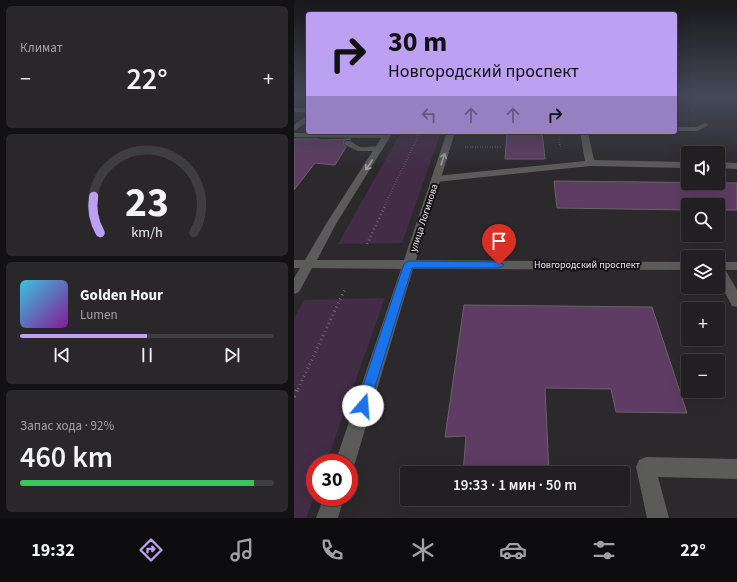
<!DOCTYPE html>
<html lang="ru">
<head>
<meta charset="utf-8">
<style>
	body { margin:0; font-family:"Source Sans 3",sans-serif; background:#29272a; color:#f1f3f6; height:100vh; display:flex; flex-direction:column; font-size:15px; white-space:nowrap }
	* { box-sizing:border-box; margin:0 }
	p { font-size:13px; color:#a2a2a5 }
	.icon { flex:none; width:22px; height:22px; fill:none; stroke:currentColor; stroke-width:2; stroke-linecap:round; stroke-linejoin:round }
	.map { position:relative; flex:1; overflow:hidden }
	.details { display:flex; flex-direction:column; gap:6px; padding:6px; background:#121113; width:294px }
	.details>* { flex:none }
	.hud { position:absolute; left:12px; top:12px; width:371px; height:122px; border-radius:4px; box-shadow:0 4px 16px #0002,0 0 0 1px #3e3d40; background:#bca0f2; color:#111; overflow:hidden }
	.controls { position:absolute; left:387px; top:146px; display:grid; gap:8px }
	.controls a { display:grid; place-items:center; width:44px; height:44px; border-radius:4px; background:#211f22; box-shadow:0 4px 16px #0002,0 0 0 1px #3e3d40; font-size:20px }
	.speed { position:absolute; left:12px; top:454px; display:flex; gap:8px; font-size:20px; font-weight:700; text-align:center }
	.speed>* { display:grid; place-content:center; width:52px; height:52px; border-radius:50%; background:#211f22; box-shadow:0 4px 16px #0002,0 0 0 1px #3e3d40; line-height:1 }
	.speed .limit { border:6px solid #d22; background:#fff; color:#111 }
	.pin { position:absolute; display:grid; place-items:center; width:34px; height:34px; color:#fff; margin:-41px -17px; border-radius:50% 50% 50% 0; rotate:-45deg; box-shadow:0 0 4px #0007 }
	.pin .icon { rotate:45deg }
	.me { position:absolute; width:44px; margin:-22px; rotate:18deg; stroke-linejoin:round; filter:drop-shadow(0 0 3px #0008) }
	.turn { display:flex; align-items:center; gap:14px; height:84px; padding:0 16px; font-size:18px }
	.turn .icon { width:52px; height:52px; stroke-width:2.5 }
	.turn b { display:block; font-size:28px; line-height:34px }
	.lanes { display:flex; align-items:center; height:38px; padding:0 16px; background:#0003; justify-content:center; gap:20px; direction:ltr }
	.lanes .off { opacity:.35 }
	.big { font-size:30px; font-weight:600; line-height:1.1 }
	.details .tile { flex:1; display:flex; flex-direction:column; justify-content:center; gap:6px; min-width:0; padding:0 14px; border-radius:6px; background:#29272a }
	.details .dial { align-items:center; gap:0 }
	.dial svg { height:104px; overflow:visible; fill:none; stroke:#3e3d40; stroke-width:7; stroke-linecap:round; text-anchor:middle }
	.dial text { fill:#f1f3f6; stroke:none }
	.song { display:flex; align-items:center; gap:12px }
	.cover { width:48px; height:48px; border-radius:6px; background:linear-gradient(135deg,hsl(190 70% 55%),hsl(290 70% 35%)) }
	.played { height:4px; border-radius:2px; background:linear-gradient(90deg,#bca0f2 50%,#3e3d40 50%) }
	.keys { display:flex; justify-content:space-around; direction:ltr }
	.heat { display:flex; justify-content:space-between; align-items:center; font-size:22px; direction:ltr }
	.charge { height:6px; border-radius:3px; background:linear-gradient(90deg,#34c759 92%,#3e3d40 0) }
	.trip { position:absolute; left:106px; top:466px; width:230px; height:40px; border-radius:4px; background:#211f22; box-shadow:0 4px 16px #0002,0 0 0 1px #3e3d40; font-weight:600; line-height:40px; text-align:center }
	.menu { display:flex; height:64px; justify-content:space-around; align-items:center; background:#0d0c0e; color:#a2a2a5 }
	.menu .icon { width:28px; height:28px }
	.menu .current { color:#bca0f2 }
	.menu b { font-size:18px; color:#f1f3f6 }
	main { display:flex; flex:1; min-height:0 }
	.map>svg:first-child { display:block }
</style>
</head>
<body>
<main>
<section class="details">
<div class="tile"><p>Климат</p>
<div class="heat"><a>−</a><b class="big">22°</b><a>+</a></div>
</div>
<div class="tile dial"><svg viewBox="0 0 100 80">
<path d="M14 69A42 42 0 1 1 86 69"/>
<path d="M14 69A42 42 0 0 1 9 41" stroke="#bca0f2"/>
<text x="50" y="56" font-size="32" font-weight="700">23</text>
<text x="50" y="72" font-size="11">km/h</text>
</svg></div>
<div class="tile">
<div class="song"><i class="cover"></i><div><b>Golden Hour</b><p>Lumen</p></div></div>
<div class="played"></div>
<div class="keys"><svg class="icon" aria-label="previous" viewBox="0 0 24 24"><path d="M18 5L8 12l10 7zM5 5v14"/></svg><svg class="icon" aria-label="pause" viewBox="0 0 24 24"><path d="M8 5v14M16 5v14"/></svg><svg class="icon" aria-label="next" viewBox="0 0 24 24"><path d="M6 5l10 7-10 7zM19 5v14"/></svg></div>
</div>
<div class="tile"><p>Запас хода · 92%</p><b class="big">460 km</b><div class="charge"></div></div>
</section>
<div class="map">
<svg width="443" height="518" viewBox="0 0 443 518">
	<rect width="100%" height="100%" fill="#2c292d"/>
	<!-- green -->
	<path fill="#432c46" d="M107,132H147L108,243L44,244Z
		M91,298L32,463H21V494L12,518H0V318L10,300Z"/>
	<!-- building -->
	<path fill="#5f3c63" stroke="#686468" d="M213,132H248L251,159H211Z
		M0,139H23L27,140L57,139L50,140V145L52,147L41,165L21,163L0,190Z
		M260,181L443,183V210H424V205H394V210L263,208Z
		M170,305L358,307L393,413L322,412L317,389L251,388L255,473H169L172,436L151,437Z"/>
	<g fill="none" stroke-linecap="round" stroke-linejoin="round">
		<!-- path-far4 -->
		<path stroke="#6c696d" stroke-width="1.5" stroke-dasharray="0.5 2" stroke-linecap="butt" d="M385,96L399,111
			M264,132L266,145
			M120,145L126,132"/>
		<!-- path-far3 -->
		<path stroke="#6c696d" stroke-width="2" stroke-dasharray="0.5 2" stroke-linecap="butt" d="M266,144L267,149
			M171,147H207
			M90,207L120,144"/>
		<!-- path-far2 -->
		<path stroke="#6c696d" stroke-width="2.5" stroke-dasharray="1 3" stroke-linecap="butt" d="M73,244L91,206"/>
		<!-- path-far1 -->
		<path stroke="#6c696d" stroke-width="3" stroke-dasharray="1 3.5" stroke-linecap="butt" d="M4,389L51,289"/>
		<!-- path -->
		<path stroke="#6c696d" stroke-width="4" stroke-dasharray="1.5 4.5" stroke-linecap="butt" d="M0,397L4,388"/>
		<!-- lane -->
		<path fill="#5b5b59" fill-rule="evenodd" d="M0,108H14V112H0Z
			M14,115V121L0,131V125Z
			M411,123L415,125L403,131H381V127H402Z
			M286,132H294L300,160L394,162V168L296,166L142,182L137,179L142,176L291,161Z
			M0,133L93,134L97,136L93,138L0,137Z
			M51,141C58,140 61,145 66,147C74,148 83,144 89,149L85,151H64L51,145Z
			M424,162L443,163V169L424,168Z
			M424,263L428,264L443,290V307L438,306L424,279Z
			M352,457L443,459V479L364,477L375,518H353L342,467L345,460Z"/>
		<!-- street -->
		<path fill="#5b5b59" fill-rule="evenodd" d="M91,132H99L42,224L23,260H110L153,132H161L122,260L394,262V270L119,269L61,463L58,470L55,471V463H41L107,269L18,268L5,292L0,294V278L6,268H0V260H11L32,224Z
			M424,262H443V270H424Z
			M30,497H50L44,518H22Z"/>
	</g>
	<!-- one-way arrows -->
	<defs><path id="oneway-shaft" d="M-6 0H5M1.5-3L5.5 0L1.5 3" fill="none" stroke-width="1.6" stroke-linecap="round" stroke-linejoin="round"/></defs>
	<g stroke="#a2a2a2">
		<use href="#oneway-shaft" transform="translate(149 159) rotate(-72)"/>
		<use href="#oneway-shaft" transform="translate(75 165) rotate(123)"/>
	</g>
	<!-- sky -->
	<linearGradient id="sky" x2="0" y2="1"><stop stop-color="#181719"/><stop offset="0.57" stop-color="#454957"/><stop offset="1" stop-color="#454957" stop-opacity="0"/></linearGradient>
	<rect width="443" height="168" fill="url(#sky)"/>
	<!-- route -->
	<path fill="#1a73e8" stroke="#114b97" d="M115,261L205,262L210,265L205,268H118L75,406L74,410L69,412L64,410L62,406L110,264Z"/>
	<g text-anchor="middle" dominant-baseline="central" stroke-width="4" stroke-linejoin="round" paint-order="stroke">
		<!-- street labels -->
		<g font-size="10" fill="#eae8eb" stroke="#141214">
			<text transform="translate(130 218) rotate(-72)">улица Логинова</text>
			<text x="293" y="265">Новгородский проспект</text>
		</g>
	</g>
</svg>
<div class="controls">
<a><svg class="icon" aria-label="sound" viewBox="0 0 24 24"><path d="M4 9h4l5-4v14l-5-4H4zM17 9q2 3 0 6"/></svg></a>
<a><svg class="icon" aria-label="search" viewBox="0 0 24 24"><circle cx="10" cy="10" r="6"/><path d="M15 15l6 6"/></svg></a>
<a><svg class="icon" aria-label="layers" viewBox="0 0 24 24"><path d="M12 4l9 5-9 5-9-5zM3 14l9 5 9-5"/></svg></a>
<a>+</a>
<a>−</a>
</div>
<div class="speed"><div class="limit">30</div></div>
<div class="pin" style="left:205px;top:265px;background:#d93025"><svg class="icon" aria-label="arrive" viewBox="0 0 24 24"><path d="M6 21V4h12l-3 4 3 4H6"/></svg></div>
<svg class="me" style="left:69px;top:406px" viewBox="-20 -20 40 40"><circle r="19" fill="#fff"/><path d="M0-13L10 11 0 6-10 11z" fill="#1a73e8"/></svg>
<div class="trip">19:33 · 1 мин · 50 m</div>
<div class="hud">
<div class="turn"><svg class="icon" aria-label="right" viewBox="0 0 24 24"><path d="M7 20v-9h11M14 6l5 5-5 5"/></svg><div><b>30 m</b>Новгородский проспект</div></div>
<div class="lanes"><svg class="icon off" aria-label="left" viewBox="0 0 24 24"><path d="M17 20v-9H6M10 6l-5 5 5 5"/></svg><svg class="icon off" aria-label="ahead" viewBox="0 0 24 24"><path d="M12 20V5M6 11l6-6 6 6"/></svg><svg class="icon off" aria-label="ahead" viewBox="0 0 24 24"><path d="M12 20V5M6 11l6-6 6 6"/></svg><svg class="icon" aria-label="right" viewBox="0 0 24 24"><path d="M7 20v-9h11M14 6l5 5-5 5"/></svg></div>
</div>
</div>
</main>
<nav class="menu">
<b>19:32</b>
<svg class="icon current" aria-label="directions" viewBox="0 0 24 24"><path d="M12 3l9 9-9 9-9-9zM9 14v-3h6M13 9l2 2-2 2"/></svg>
<svg class="icon" aria-label="music" viewBox="0 0 24 24"><path d="M9 18V5l10-2v13"/><circle cx="6" cy="18" r="3"/><circle cx="16" cy="16" r="3"/></svg>
<svg class="icon" aria-label="phone" viewBox="0 0 24 24"><path d="M5 4h4l2 5-3 2q2 4 5 5l2-3 5 2v4C11 20 4 13 5 4z"/></svg>
<svg class="icon" aria-label="climate" viewBox="0 0 24 24"><path d="M12 3v18M4 7l16 10M4 17L20 7"/></svg>
<svg class="icon" aria-label="car" viewBox="0 0 24 24"><path d="M5 17H2v-5l4-1 3-4h7l3 4 3 1v5h-3M9 17h6M6 11h13"/><circle cx="7" cy="17" r="2"/><circle cx="17" cy="17" r="2"/></svg>
<svg class="icon" aria-label="filters" viewBox="0 0 24 24"><path d="M4 7h16M4 17h16"/><circle cx="9" cy="7" r="2"/><circle cx="15" cy="17" r="2"/></svg>
<b>22°</b>
</nav>
</body>
</html>
